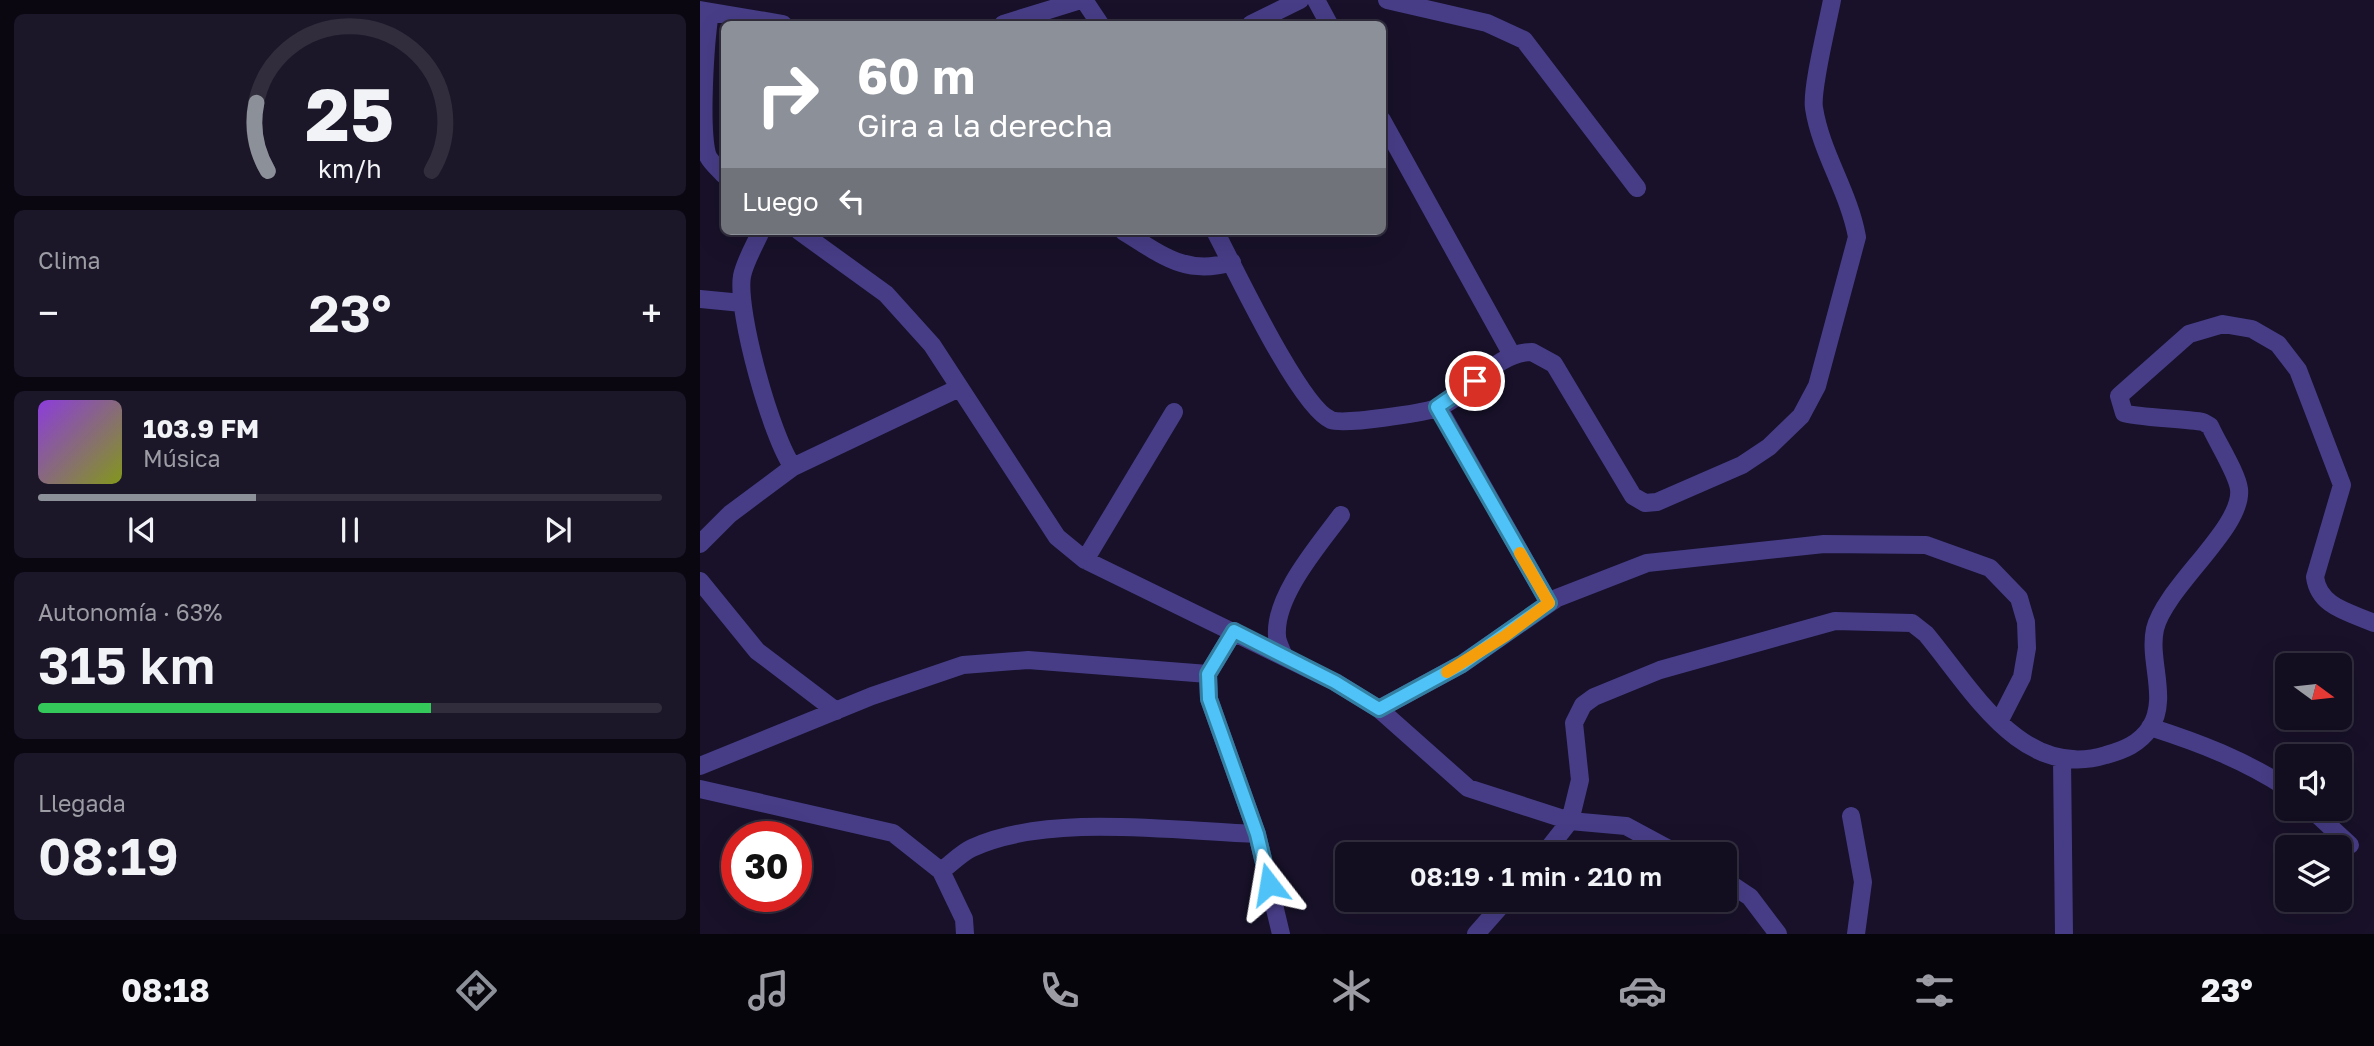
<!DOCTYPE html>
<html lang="es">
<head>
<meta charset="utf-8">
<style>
	body { margin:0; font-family:"Golos Text",sans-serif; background:#1b1628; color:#f1f3f6; height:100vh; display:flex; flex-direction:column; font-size:26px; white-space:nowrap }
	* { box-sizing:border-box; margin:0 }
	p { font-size:23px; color:#9c9ca4 }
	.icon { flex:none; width:38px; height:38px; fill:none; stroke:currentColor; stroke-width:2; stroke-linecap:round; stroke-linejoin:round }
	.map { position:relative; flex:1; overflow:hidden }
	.details { display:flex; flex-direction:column; gap:14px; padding:14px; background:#0a0711; width:700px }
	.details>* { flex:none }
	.hud { position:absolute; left:21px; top:21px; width:665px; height:214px; border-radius:10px; box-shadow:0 7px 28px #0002,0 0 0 2px #312d3d; background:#8c9099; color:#fff; overflow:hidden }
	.needle { width:46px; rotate:105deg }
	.controls { position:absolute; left:1575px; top:653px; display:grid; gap:14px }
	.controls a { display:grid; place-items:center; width:77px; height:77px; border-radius:10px; background:#120d1f; box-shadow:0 7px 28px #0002,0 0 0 2px #312d3d; font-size:35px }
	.speed { position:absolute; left:21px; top:821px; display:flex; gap:14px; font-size:35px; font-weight:700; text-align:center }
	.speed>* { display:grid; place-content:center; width:91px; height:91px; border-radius:50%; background:#120d1f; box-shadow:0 7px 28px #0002,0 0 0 2px #312d3d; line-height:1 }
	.speed .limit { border:10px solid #d22; background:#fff; color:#111 }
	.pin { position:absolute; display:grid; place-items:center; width:60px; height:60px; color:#fff; margin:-30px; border:4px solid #fff; border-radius:50%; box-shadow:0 2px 7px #0007 }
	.me { position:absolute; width:77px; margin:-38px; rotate:346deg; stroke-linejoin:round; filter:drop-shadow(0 0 5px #0008) }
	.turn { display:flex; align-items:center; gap:24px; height:147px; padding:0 21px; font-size:32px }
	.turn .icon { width:91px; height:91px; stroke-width:2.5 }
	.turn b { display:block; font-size:49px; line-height:60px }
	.then { display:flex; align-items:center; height:66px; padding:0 21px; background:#0003; gap:14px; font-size:26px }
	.big { font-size:52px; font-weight:600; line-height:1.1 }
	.details .widget { flex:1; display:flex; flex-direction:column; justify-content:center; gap:10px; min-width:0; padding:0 24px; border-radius:10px; background:#1b1628 }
	.details .dial { align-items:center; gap:0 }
	.dial svg { height:182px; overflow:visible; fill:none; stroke:#312d3d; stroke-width:7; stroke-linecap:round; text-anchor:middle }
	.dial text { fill:#f1f3f6; stroke:none }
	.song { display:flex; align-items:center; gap:21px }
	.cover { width:84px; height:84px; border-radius:10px; background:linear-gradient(135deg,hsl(270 70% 55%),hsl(70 70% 35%)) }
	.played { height:7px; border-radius:4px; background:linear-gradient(90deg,#8c9099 35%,#312d3d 35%) }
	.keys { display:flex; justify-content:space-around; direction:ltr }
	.heat { display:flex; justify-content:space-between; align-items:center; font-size:38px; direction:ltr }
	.charge { height:10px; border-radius:5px; background:linear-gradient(90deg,#34c759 63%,#312d3d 0) }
	.trip { position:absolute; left:635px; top:842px; width:402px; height:70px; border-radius:10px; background:#120d1f; box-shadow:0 7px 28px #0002,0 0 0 2px #312d3d; font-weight:600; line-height:70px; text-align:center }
	.tabs { display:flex; height:112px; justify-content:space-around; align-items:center; background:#07050c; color:#9c9ca4 }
	.tabs .icon { width:49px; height:49px }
	.tabs .selected { color:#8c9099 }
	.tabs b { font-size:32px; color:#f1f3f6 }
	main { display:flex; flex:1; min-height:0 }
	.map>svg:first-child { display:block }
</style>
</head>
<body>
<main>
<section class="details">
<div class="widget dial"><svg viewBox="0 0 100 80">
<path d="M14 69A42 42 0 1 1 86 69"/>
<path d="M14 69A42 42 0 0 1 9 39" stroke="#8c9099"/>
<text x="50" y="56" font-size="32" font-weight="700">25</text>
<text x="50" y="72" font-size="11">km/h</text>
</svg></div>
<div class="widget"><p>Clima</p>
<div class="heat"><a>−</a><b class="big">23°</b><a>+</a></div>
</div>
<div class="widget">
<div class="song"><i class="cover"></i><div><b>103.9 FM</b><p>Música</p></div></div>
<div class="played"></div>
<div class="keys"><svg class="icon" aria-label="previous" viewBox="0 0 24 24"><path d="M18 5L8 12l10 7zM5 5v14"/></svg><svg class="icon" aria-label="pause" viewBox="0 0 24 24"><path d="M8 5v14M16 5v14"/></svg><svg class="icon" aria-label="next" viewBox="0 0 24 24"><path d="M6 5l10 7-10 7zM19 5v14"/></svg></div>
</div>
<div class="widget"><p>Autonomía · 63%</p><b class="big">315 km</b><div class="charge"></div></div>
<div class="widget"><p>Llegada</p><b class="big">08:19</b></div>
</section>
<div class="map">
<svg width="1674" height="934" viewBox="0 0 1674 934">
	<rect width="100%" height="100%" fill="#181129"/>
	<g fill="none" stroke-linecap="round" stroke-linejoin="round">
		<!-- minor -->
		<path stroke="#473d87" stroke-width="18" d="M384,0L400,24
			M616,0L629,24
			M687,0L787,23L824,40L937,188
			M0,10L83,24
			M10,12C5,44 0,125 7,154C9,161 19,169 24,175
			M303,24L381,0
			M551,24L600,0
			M682,120L812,355
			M61,231C55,245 45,261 42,276C36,311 72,439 93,467L259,388
			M99,231L186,294L232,345L357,537L385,560L635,682L679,709L768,788L870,821L880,780L874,723L883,705L894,697L960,670L1135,621L1212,623L1226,634C1272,689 1322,781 1406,755C1424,750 1439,744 1450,728C1469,698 1448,661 1455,629C1465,587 1544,527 1539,489C1537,473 1517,442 1510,426L1503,422C1487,419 1433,417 1424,413L1419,396L1489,334L1523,324L1552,329L1578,344L1598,370L1642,485L1615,577C1619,607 1649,612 1674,623
			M423,231C462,255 485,276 532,262
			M515,231C534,267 600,408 631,420C645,425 722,413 737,408C770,395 794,352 832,352L854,364L933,496L945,503L957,502L1042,465L1069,447L1101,416L1117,386L1157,237C1149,192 1121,153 1114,108C1111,89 1128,22 1132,0
			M0,299L42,303
			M738,407L849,603
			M0,544L30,514L93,467
			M385,560L474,412
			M0,581L57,651L136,711
			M534,631L508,674L509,699L557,834L581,934
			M584,657C582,650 577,642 577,636C574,596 619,545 641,515
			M679,709L762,664L857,598L947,563L1124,544L1226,545L1290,568L1319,598L1326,622L1327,648L1322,677L1299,722
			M1450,727C1500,743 1544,760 1587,788
			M1362,759L1364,934
			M0,766L172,696L263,665L328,660L508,674
			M0,789L193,833L241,871L264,919L265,934
			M1610,808L1650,845
			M1151,816L1163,882L1156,934
			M844,854L870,821L926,826L978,854
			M241,871C251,864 261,853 272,848C347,813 474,831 557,834
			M1026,881L1050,897L1078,934
			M776,934L806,900"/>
	</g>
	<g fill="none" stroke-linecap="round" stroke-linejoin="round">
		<defs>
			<path id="route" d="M569,884L557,834L509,699L508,674L534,631L635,682L679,709L762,664L849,603L737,407L775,381"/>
		</defs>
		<!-- route casing -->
		<use href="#route" stroke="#337fa1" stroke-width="18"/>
		<!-- route -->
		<use href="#route" stroke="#4fc3f7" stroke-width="12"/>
		<!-- slow -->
		<path stroke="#f59e0b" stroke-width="12" d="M747,672L805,636L849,603L820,553"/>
	</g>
</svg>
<div class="controls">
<a><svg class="needle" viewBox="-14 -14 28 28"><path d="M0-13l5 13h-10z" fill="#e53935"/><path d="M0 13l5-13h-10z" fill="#9c9ca4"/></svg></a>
<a><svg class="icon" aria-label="sound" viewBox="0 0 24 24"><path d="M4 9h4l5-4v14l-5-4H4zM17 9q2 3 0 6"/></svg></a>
<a><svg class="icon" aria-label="layers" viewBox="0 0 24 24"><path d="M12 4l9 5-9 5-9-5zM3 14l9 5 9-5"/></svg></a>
</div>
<div class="speed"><div class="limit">30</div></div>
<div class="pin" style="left:775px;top:381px;background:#d93025"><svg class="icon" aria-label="arrive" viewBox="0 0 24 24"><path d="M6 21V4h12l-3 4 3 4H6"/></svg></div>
<svg class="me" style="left:569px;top:884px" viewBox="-20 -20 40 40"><path d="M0-17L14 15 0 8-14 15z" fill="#4fc3f7" stroke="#fff" stroke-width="4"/></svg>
<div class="trip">08:19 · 1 min · 210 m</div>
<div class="hud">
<div class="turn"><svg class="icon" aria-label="right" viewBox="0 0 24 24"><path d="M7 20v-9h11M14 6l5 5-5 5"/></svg><div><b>60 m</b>Gira a la derecha</div></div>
<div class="then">Luego<svg class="icon" aria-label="left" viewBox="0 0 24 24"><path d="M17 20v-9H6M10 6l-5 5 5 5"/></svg></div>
</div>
</div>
</main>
<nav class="tabs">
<b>08:18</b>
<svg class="icon selected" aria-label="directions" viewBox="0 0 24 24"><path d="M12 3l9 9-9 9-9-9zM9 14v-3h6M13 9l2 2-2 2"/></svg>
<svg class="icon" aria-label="music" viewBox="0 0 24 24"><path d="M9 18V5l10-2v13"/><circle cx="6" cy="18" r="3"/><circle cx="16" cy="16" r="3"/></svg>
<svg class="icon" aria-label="phone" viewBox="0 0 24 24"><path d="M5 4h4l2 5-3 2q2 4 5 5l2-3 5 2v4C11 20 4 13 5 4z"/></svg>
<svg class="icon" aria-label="climate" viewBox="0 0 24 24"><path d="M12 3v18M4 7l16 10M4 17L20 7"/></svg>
<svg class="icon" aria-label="car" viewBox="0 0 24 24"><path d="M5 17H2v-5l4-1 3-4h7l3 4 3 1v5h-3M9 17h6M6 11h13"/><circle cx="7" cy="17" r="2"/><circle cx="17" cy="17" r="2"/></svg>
<svg class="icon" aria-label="filters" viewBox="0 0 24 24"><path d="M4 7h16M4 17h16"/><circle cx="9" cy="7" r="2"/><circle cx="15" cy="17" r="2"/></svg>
<b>23°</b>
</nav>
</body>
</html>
